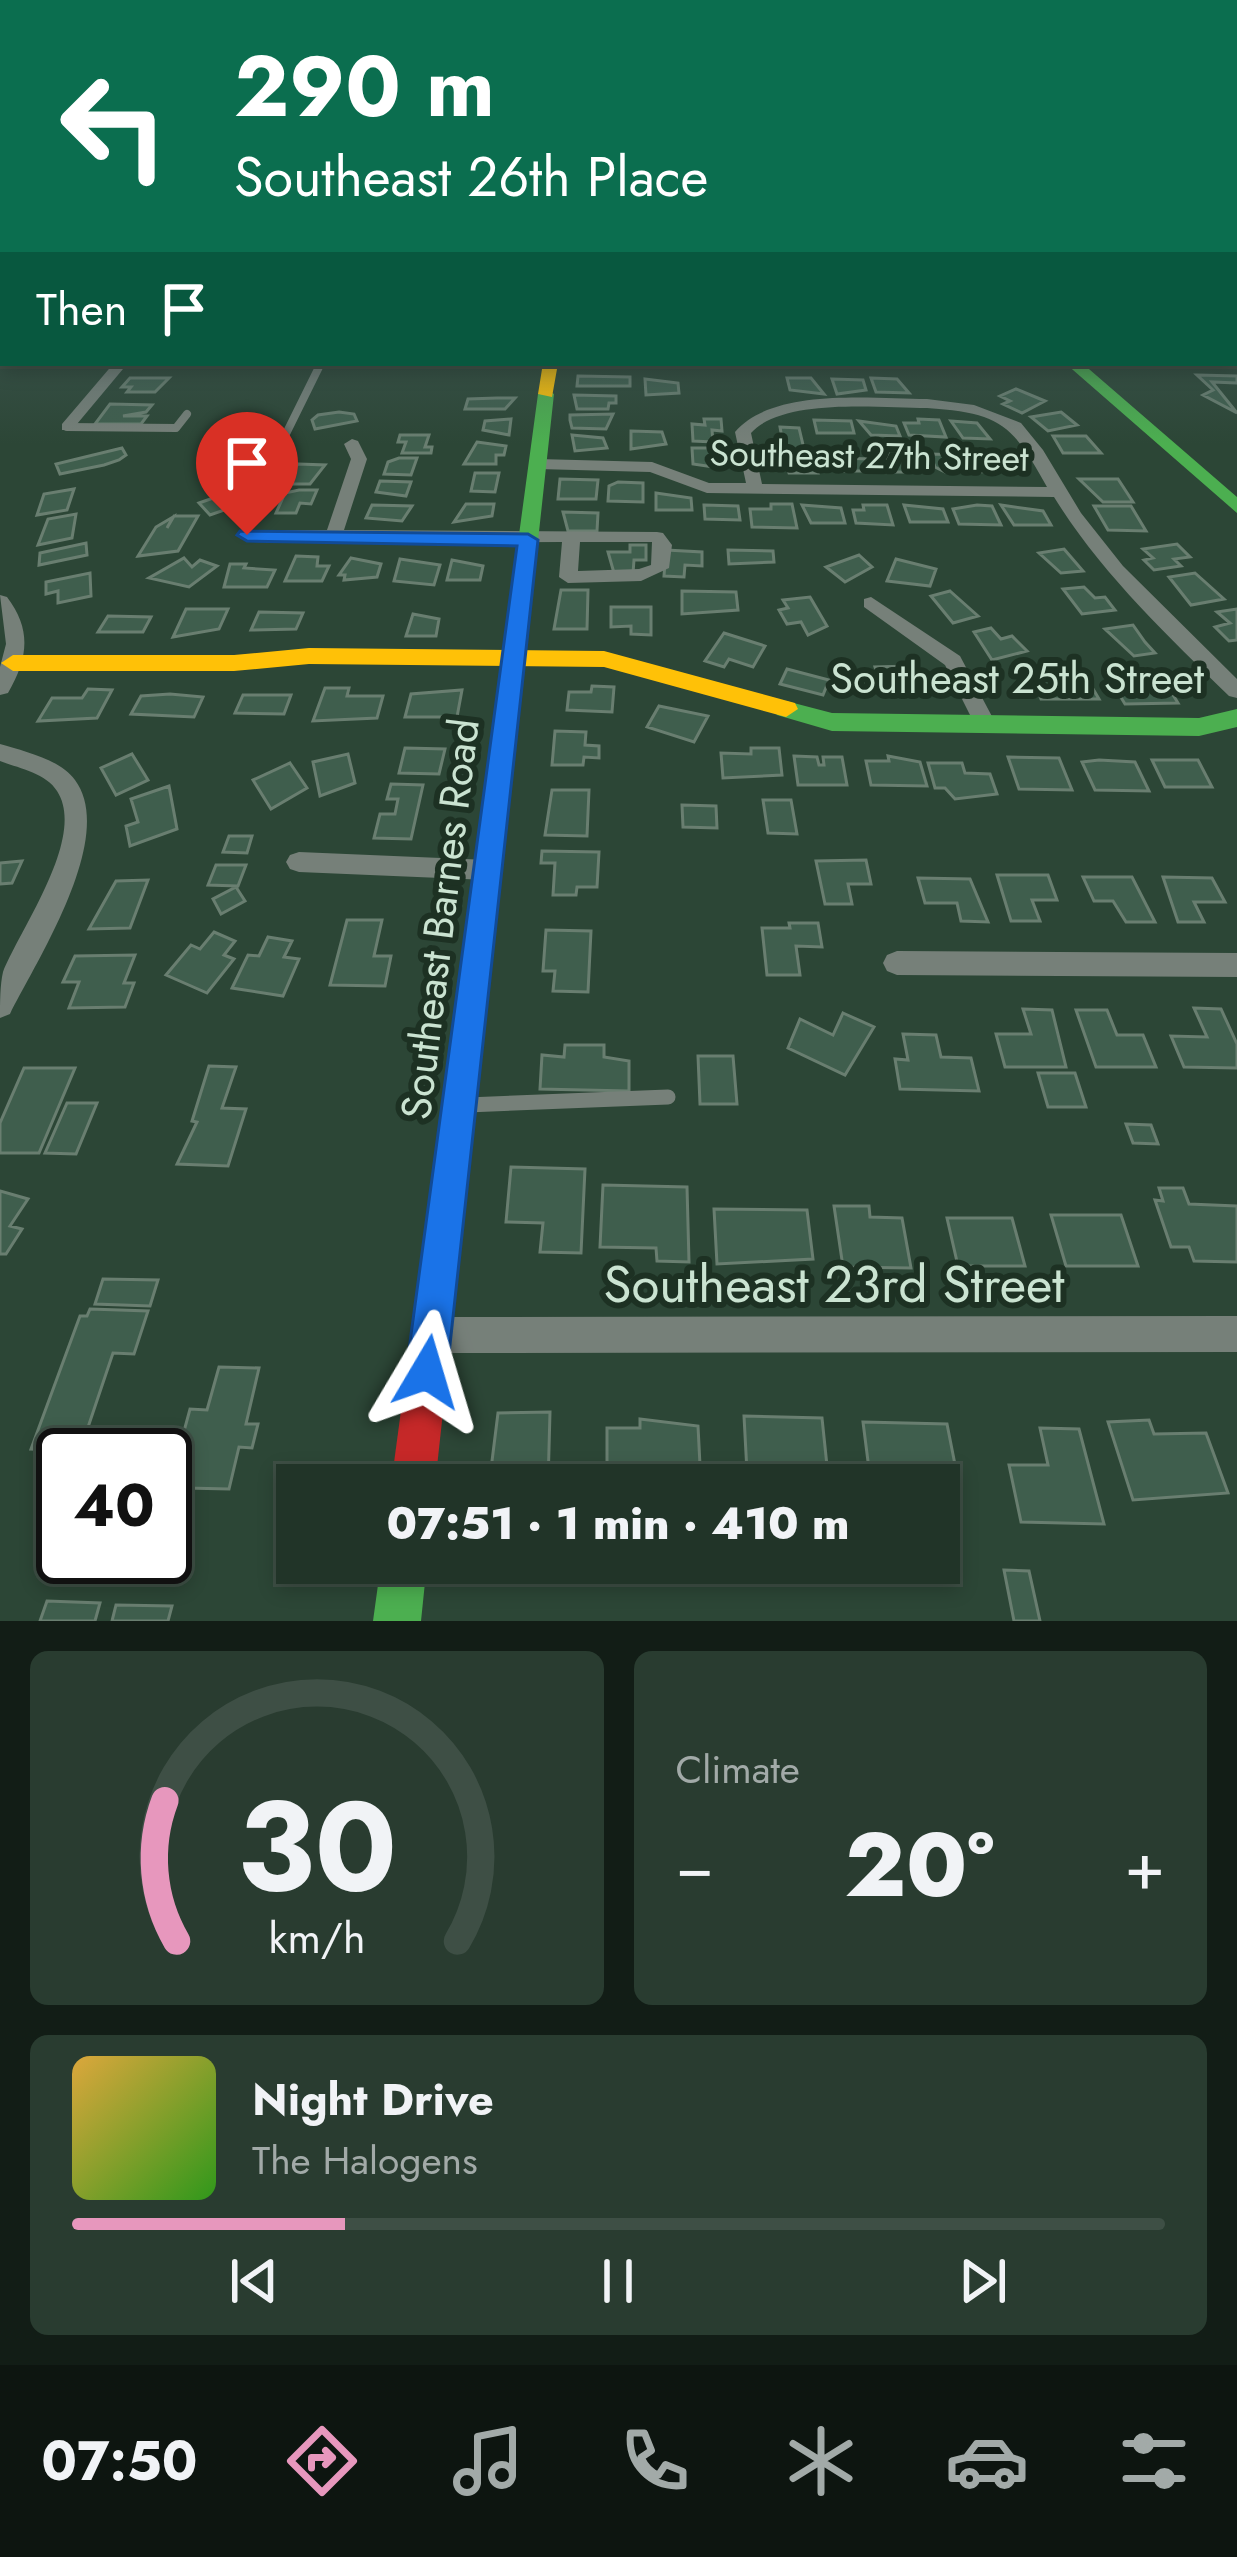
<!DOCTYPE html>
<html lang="en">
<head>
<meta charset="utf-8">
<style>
	body { margin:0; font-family:Jost,sans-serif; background:#293c30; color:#f1f3f6; height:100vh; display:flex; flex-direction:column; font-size:45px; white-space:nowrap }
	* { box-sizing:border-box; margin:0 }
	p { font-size:39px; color:#a2aaa8 }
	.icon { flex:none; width:66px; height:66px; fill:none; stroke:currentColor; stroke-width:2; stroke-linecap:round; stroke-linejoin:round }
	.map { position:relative; height:1621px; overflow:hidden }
	.drawer { display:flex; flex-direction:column; gap:30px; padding:30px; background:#121d16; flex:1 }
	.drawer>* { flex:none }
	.hud { position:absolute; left:0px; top:0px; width:1239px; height:366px; box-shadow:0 6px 18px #0003,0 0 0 3px #3e4f45; background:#0b6e4f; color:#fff; overflow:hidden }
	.speed { position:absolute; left:36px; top:1428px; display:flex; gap:24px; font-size:60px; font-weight:700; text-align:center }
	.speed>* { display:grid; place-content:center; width:156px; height:156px; border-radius:50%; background:#213428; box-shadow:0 6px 18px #0003,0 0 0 3px #3e4f45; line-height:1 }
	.speed .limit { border:6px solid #111; border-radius:18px; background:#fff; color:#111 }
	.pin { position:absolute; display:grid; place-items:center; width:102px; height:102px; color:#fff; margin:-123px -51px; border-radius:50% 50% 50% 0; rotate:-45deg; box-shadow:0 0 12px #0007 }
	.pin .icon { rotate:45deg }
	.me { position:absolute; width:132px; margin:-66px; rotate:7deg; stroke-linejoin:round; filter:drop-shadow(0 0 9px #0008) }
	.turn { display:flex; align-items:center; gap:42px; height:252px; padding:0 36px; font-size:54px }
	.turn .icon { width:156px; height:156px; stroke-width:2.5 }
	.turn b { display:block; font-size:84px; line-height:102px }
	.then { display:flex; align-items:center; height:114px; padding:0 36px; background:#0003; gap:24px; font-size:45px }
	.big { font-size:90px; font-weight:800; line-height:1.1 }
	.drawer .tile { flex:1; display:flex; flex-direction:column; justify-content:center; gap:18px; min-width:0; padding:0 42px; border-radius:18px; background:#293c30 }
	.drawer .dial { align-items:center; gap:0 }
	.dial svg { height:312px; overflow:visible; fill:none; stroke:#3e4f45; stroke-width:7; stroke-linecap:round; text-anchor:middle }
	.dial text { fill:#f1f3f6; stroke:none }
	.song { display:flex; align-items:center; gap:36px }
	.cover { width:144px; height:144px; border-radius:18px; background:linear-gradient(135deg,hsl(40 70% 55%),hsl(110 70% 35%)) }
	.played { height:12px; border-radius:6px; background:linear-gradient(90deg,#e797bd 25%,#3e4f45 25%) }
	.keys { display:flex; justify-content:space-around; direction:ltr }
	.heat { display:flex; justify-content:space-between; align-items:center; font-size:66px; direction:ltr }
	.drawer .tiles { flex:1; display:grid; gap:30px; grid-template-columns:1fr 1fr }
	.tile:last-child { grid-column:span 2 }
	.trip { position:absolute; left:276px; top:1464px; width:684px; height:120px; border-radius:0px; background:#213428; box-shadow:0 6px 18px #0003,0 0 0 3px #3e4f45; font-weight:800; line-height:120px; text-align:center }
	.menu { display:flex; height:192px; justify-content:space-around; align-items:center; background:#0d1510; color:#a2aaa8 }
	.menu .icon { width:84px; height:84px }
	.menu .selected { color:#e797bd }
	.menu b { font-size:54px; color:#f1f3f6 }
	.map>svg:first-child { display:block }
</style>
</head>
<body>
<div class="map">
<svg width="1237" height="1621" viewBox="0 0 1237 1621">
	<rect width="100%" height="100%" fill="#2c4636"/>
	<!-- building -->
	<path fill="#3f5e4d" stroke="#697e70" stroke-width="3" d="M1197,375L1237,376V383L1212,382L1237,413L1203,395L1213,390Z
		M578,376L630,377V386H577Z
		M130,378H169L155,392H127L131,387H122Z
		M787,378H811L824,394L790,390Z
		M871,378L897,379L909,393L876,392Z
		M645,379L678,383L679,393L646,395Z
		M832,379L863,380L866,390L837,394Z
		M1016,389L1045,401L1022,413L1003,404L1010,401L1000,396Z
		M574,395L616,396V403H609L608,409H577Z
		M497,398H515L505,409H465L468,399Z
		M110,404L152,405L146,412L123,416H147L141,424H95Z
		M339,412L354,414L357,421L315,429L312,420L318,415Z
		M1061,412L1077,425L1048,431L1031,417Z
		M613,414L606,429L572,428L570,420V415Z
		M511,419L509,435L483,430L485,421Z
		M704,419H721L722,431L712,430L713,442L693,441L692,424L705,425Z
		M918,419L939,420L946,437L909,435L904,423H919Z
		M814,420L851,421L854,433H817Z
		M859,421L896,426L900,436L871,435Z
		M951,421L977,423L990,439L963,438Z
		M780,427L799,428L804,449H784Z
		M631,431L662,432L666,444L631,449Z
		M400,435H429L425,447H432L431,453H402L406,442H398Z
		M572,435L603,438L607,448L575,451Z
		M1053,436H1086L1101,453H1063Z
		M477,442L506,446L504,455H496V464H464Z
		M122,448L126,455L119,460L104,465L60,474L56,464Z
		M692,448H718L720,468L693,464Z
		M220,452H235L230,478L205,477Z
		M782,453L814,457L818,473H789Z
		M888,454L916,455L920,465H906L908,472H887Z
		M930,454L962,455L968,472H945L935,467Z
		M979,455H1010L1017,470L978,472L975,465H984Z
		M399,458H417L411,475L384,474L388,462Z
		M835,458L872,459L876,471H838Z
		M298,464L325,465L310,484H282Z
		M475,473H499L495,492L471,491Z
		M560,479L598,480L596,499H558Z
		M1079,479H1118L1133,502H1103Z
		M380,481L411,482L406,496L376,492Z
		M618,482L643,483V502L608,501L609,486Z
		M74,489L67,510L37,515L44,494Z
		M239,489L250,501L210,515L199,503Z
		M299,490H317L311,504L300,503L296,513H276L285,493Z
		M656,493L691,498L692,510H656Z
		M466,504H494L492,516L454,522Z
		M771,504H792L797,528L752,527L750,509H771Z
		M372,505L412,506L402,521L366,518Z
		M704,505L738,506L740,520L705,519Z
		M802,505L841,508L845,523H811Z
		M863,505H887L893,525L856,523L853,510H864Z
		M904,505L943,509L948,522H910Z
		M977,505L992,506L1001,525L959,524L953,509Z
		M1001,505L1043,511L1051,525H1014Z
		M1094,506H1131L1146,531L1108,530Z
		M563,512L598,513L597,531H568Z
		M76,514L72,538L38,545L48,519Z
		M174,516H198L178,551L138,556L156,527L173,517L167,528Z
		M86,543L87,555L39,565L40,553Z
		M1177,544L1190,557L1174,559L1181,566L1154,570L1144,560L1153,558L1143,549Z
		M630,545H646V560H634L633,573H614L608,552H630Z
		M1064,549L1083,571L1061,573L1039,553Z
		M666,550L702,552V566L685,565L684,577L664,576Z
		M728,550L773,551L774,562L729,564Z
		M859,555L872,567L845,582L826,567Z
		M296,556L318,557L317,566H329L322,581H285Z
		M184,558L192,567L200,560L217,566L189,587L149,578Z
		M351,558L381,564L377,577L344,580L345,575H339Z
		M400,559L440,565L434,585L394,581Z
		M896,559L936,569L930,586L887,581Z
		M452,560L483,566L480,580H447Z
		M230,564H246L244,568L275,570L267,587H224Z
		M90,573L91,596L58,603V591L46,594V582Z
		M1195,573L1224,599L1191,605L1169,577Z
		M1084,587L1095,598L1105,597L1115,610L1082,614L1063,589Z
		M561,590H588L587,629H554Z
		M682,591L736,592L738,610L682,614Z
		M950,591L978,616L953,623L931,596Z
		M810,597L827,626L808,635L801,622L787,624L779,610L788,608L783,600Z
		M611,607H651V635L631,634V626L611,627Z
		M186,609H228L219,629L173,637Z
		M1237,609V640L1229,641L1215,627L1230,623L1217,612Z
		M259,612L303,613L296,629L251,630Z
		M413,614L439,619L436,636H406Z
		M108,616L151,617L143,632H98Z
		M1133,625L1145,642L1155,653L1134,656L1105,629Z
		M991,628L1001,639L1012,636L1027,651L992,660L974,632Z
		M724,633L765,646L753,667L729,659L724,667L705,661Z
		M910,666L917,685L910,686L914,696H884L875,667Z
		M787,669L829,680L823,695L780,684Z
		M1032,677H1086L1099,699H1041Z
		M1167,685L1178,703L1125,704L1114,686Z
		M592,686L614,687L612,712L567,710L569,692H591Z
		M325,688H349L347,696H383L377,718L313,721Z
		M88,689L112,690L97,718L38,721L52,698H82Z
		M462,690L457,717H405L411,694Z
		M170,694L203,697L194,717L131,714L141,696Z
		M243,695H291L284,714L235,713Z
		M659,706L708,716L694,742L647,727Z
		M555,731L586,732L585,745L599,746V758L584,757L583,765H552Z
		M405,748L445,749L439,774L399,773Z
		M751,748H779L782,775L723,778L721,753L751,754Z
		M132,754L148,780L116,795L101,768Z
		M348,754L355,783L320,796L313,762Z
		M794,756L817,757L819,765H824L823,757H842L847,785H798Z
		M888,756L920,762L927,786L871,785L866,761H889Z
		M1008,757L1059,758L1072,790L1019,789Z
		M1099,760L1135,762L1149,791L1095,790L1082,762Z
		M1152,760H1198L1212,787H1165Z
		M290,763L307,788L271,809L253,780Z
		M928,763H962L965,773L990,774L997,794L955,799L945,788H935Z
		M391,784L423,785L411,839L374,838L380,814H395L398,799H387Z
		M169,786L177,829L130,846L126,826L138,822L131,799Z
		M552,790H589L587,836L545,835Z
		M763,800H791L797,834L768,833Z
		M682,805L716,806L717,828L683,827Z
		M229,836H252L247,853L223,852Z
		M542,851L599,852L597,887H577L576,895H553L555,863H541Z
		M866,860L871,884H848L852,904H825L816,861Z
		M22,861L12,883L0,884V863Z
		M216,865H246L238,886L208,885Z
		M997,875H1048L1057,900H1032L1040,921H1011Z
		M1083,877H1132L1155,922H1126L1113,901H1094Z
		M1163,877L1212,878L1225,902H1194L1204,922H1178Z
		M918,878L970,879L988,922L961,921L957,903H925Z
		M148,880L130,928L89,929L116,881Z
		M236,887L245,901L221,914L213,899Z
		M347,920H382L374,956H391L385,986L330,985Z
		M789,923H818L822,947L796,946L800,975H767L762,928H790Z
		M546,930L591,931L588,992L553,991L555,971H543Z
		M214,932L235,941L224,955L234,959L207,993L166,975L191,945L200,949Z
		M268,937L292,941L284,957L299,959L283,996L232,988L248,955L259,956Z
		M135,955L124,983H134L125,1007L69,1008L79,982H63L75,956Z
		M1194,1008L1221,1009L1237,1044V1068L1184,1067L1171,1036L1207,1037Z
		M1023,1009L1052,1010L1066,1067H1005L996,1034H1031Z
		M1076,1010H1107L1117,1035H1143L1156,1067H1096Z
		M843,1013L874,1027L845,1075L788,1048L800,1019L833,1035Z
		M903,1034L936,1035L941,1057L971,1058L979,1091L900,1089L895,1059L908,1060Z
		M565,1045H604V1057L629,1061V1091L540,1089L542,1055L564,1057Z
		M698,1056H733L737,1104H700Z
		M209,1066L236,1067L222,1108L246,1109L228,1166L177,1164L197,1122L192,1121Z
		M24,1068H75L39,1153H0V1123Z
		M1038,1073H1075L1086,1107H1048Z
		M67,1103H97L76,1154L45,1153Z
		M1126,1124L1151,1125L1158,1144L1133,1143Z
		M511,1167L585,1169L581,1253L540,1252L543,1223L506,1222Z
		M603,1185L687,1187L689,1262L657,1261L656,1248L600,1247Z
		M1159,1188H1183L1189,1204L1237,1206V1262L1194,1261L1189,1247H1171L1155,1200L1163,1201Z
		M0,1191L28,1199L10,1226L22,1229L6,1254H0Z
		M834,1206H869L870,1217L902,1218L911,1268L843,1267Z
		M714,1209L807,1210L813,1259L717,1264Z
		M1051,1215H1121L1138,1266H1066Z
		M947,1218H1012L1025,1266H958Z
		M103,1279L158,1280L150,1306L95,1304Z
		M90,1309L148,1311L134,1354L113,1353L80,1451L31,1449L80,1316H87Z
		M219,1367L259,1368L246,1424H258L252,1448L239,1447L229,1489L186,1488L192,1469L174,1468L190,1409L207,1410Z
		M550,1412L548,1485H489L498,1413Z
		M744,1416L822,1418L829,1485H786L785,1473L747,1472Z
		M640,1419L698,1426L701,1485H607V1428H640Z
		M1149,1420L1154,1434L1206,1433L1228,1493L1133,1500L1108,1422Z
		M863,1422L947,1424L959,1485H871Z
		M1040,1428L1079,1429L1104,1524L1021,1522L1009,1465H1048Z
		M1004,1570L1029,1571L1040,1621H1014Z
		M47,1601L100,1603L95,1621H40Z
		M116,1605L172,1606L168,1621H112Z"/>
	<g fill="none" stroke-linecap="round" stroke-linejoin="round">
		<!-- lane-far1 -->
		<path stroke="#768079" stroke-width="8" d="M67,427L176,428L187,414
			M265,461L279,448L321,363"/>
		<!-- lane -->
		<path stroke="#768079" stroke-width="15" d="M467,1105L668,1097"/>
		<!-- street -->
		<path fill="#768079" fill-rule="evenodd" d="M0,222H3V228H0Z
			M1236,277H1237V285H1236Z
			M0,355H3L4,363H0Z
			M1236,355H1237V363H1235Z
			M114,363H128L72,430H62V424Z
			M326,363H557L550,367H333Z
			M927,399L974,405L1021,423L1043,450L1081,513L1123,566L1237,679V698L1229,696C1166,634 1101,573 1054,497L707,493L650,472L538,469L530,464L538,459L652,462L709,483H746L735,432C773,387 872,399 927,399ZM927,408C1001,413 1012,424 1047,487L762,484L751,433C783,397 881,408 927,408Z
			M352,439L358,441L367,459L344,530L657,532L663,533L672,545L669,568L641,581L568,583L559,577L562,542L333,543L241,539L238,535L247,530H327L351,459L344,444ZM580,542H652L651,565L639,569L578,571Z
			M0,595L7,597C32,630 28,658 8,693L0,695V667L6,644Z
			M871,597L960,656L996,724L993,729H977L945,665L864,607V599Z
			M0,744C23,751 60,759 75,780C117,837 37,960 10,1014L0,1018C0,1003 0,985 3,972C20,929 87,837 57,791C46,773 18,768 0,761Z
			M299,852L488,860L497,863L501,870L497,877L488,880L299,872L290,869L286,862L290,855Z
			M897,951L1237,953V977L897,975L887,971L883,963L887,955Z
			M1237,1316V1352L431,1353L418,1348L413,1335L418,1322L431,1317Z"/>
		<!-- fast -->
		<path fill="#4caf50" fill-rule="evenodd" d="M1065,363H1082L1237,497V513Z
			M546,389L554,394L470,1165L465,1178L452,1183L439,1178L434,1165L538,394Z
			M786,701L832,713L1199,718L1237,709V727L1199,736L832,731L777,715L774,709Z
			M381,1563H427L421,1621H373Z"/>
		<!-- slow -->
		<path fill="#ffc107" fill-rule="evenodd" d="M1008,363L1000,368L557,369L552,397L538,394L543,363Z
			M309,648L604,651L795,703L798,709L786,717L604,667L309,664L234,671H13L1,663L13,655H234Z"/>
		<!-- jam -->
		<path fill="#c62828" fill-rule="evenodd" d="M452,1147L465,1152L470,1165L435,1485H391L434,1165L439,1152Z"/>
	</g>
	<!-- sky -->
	<linearGradient id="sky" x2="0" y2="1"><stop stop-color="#18261e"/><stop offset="0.49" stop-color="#455d5d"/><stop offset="1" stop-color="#455d5d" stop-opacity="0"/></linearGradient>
	<rect width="1237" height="444" fill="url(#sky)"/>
	<!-- route -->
	<path fill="#1a73e8" stroke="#114b97" stroke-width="3" d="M240,531L528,534L538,540L447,1372L441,1387L427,1393L412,1387L406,1372L517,546L247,541L237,535Z"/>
	<g text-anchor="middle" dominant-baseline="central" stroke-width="12" stroke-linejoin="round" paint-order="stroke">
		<!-- far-street labels -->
		<g font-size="36" fill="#cae3d1" stroke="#1d3123">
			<text transform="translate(869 455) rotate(1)">Southeast 27th Street</text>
		</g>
		<!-- street labels -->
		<g font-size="42" fill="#cae3d1" stroke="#1d3123">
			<text x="1017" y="678">Southeast 25th Street</text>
			<text transform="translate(440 919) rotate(-83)">Southeast Barnes Road</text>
		</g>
		<!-- near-street labels -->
		<g font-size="51" fill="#cae3d1" stroke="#1d3123">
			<text x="834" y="1284">Southeast 23rd Street</text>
		</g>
	</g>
</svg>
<div class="speed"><div class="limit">40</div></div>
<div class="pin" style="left:247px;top:535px;background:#d93025"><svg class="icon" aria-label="arrive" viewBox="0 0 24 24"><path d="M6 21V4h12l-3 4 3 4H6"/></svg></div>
<svg class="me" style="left:427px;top:1372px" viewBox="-20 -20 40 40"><path d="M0-17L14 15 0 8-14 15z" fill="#1a73e8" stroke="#fff" stroke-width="4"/></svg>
<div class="trip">07:51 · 1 min · 410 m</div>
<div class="hud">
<div class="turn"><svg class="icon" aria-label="left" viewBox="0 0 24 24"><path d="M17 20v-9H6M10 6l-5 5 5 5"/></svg><div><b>290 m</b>Southeast 26th Place</div></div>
<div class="then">Then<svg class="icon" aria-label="arrive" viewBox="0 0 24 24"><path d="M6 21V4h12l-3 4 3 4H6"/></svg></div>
</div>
</div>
<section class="drawer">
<div class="tiles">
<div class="tile dial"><svg viewBox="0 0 100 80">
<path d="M14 69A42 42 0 1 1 86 69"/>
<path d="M14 69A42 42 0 0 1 11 33" stroke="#e797bd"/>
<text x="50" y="56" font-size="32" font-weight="700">30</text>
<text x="50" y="72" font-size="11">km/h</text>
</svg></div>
<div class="tile"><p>Climate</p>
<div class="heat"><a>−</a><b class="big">20°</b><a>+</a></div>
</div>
<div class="tile">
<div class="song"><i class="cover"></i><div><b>Night Drive</b><p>The Halogens</p></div></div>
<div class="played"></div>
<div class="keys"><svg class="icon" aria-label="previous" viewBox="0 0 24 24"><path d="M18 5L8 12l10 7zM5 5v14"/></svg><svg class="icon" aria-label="pause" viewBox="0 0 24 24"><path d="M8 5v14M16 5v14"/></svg><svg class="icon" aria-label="next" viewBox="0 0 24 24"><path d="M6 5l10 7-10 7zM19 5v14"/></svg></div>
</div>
</div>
</section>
<nav class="menu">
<b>07:50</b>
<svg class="icon selected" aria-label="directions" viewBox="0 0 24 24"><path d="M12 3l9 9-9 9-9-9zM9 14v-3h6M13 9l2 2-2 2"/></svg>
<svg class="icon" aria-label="music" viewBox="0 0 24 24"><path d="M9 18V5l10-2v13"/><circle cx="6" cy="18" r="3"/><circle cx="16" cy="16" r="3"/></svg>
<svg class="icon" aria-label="phone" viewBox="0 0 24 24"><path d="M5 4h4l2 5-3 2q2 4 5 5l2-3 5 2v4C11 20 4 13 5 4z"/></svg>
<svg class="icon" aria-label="climate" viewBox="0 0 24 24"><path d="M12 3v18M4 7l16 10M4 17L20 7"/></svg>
<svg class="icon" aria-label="car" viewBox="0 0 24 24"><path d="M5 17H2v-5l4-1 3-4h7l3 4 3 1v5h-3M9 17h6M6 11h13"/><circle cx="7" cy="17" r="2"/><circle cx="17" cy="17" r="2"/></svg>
<svg class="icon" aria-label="filters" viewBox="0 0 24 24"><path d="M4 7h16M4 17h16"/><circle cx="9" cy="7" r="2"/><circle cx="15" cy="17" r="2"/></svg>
</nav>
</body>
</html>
